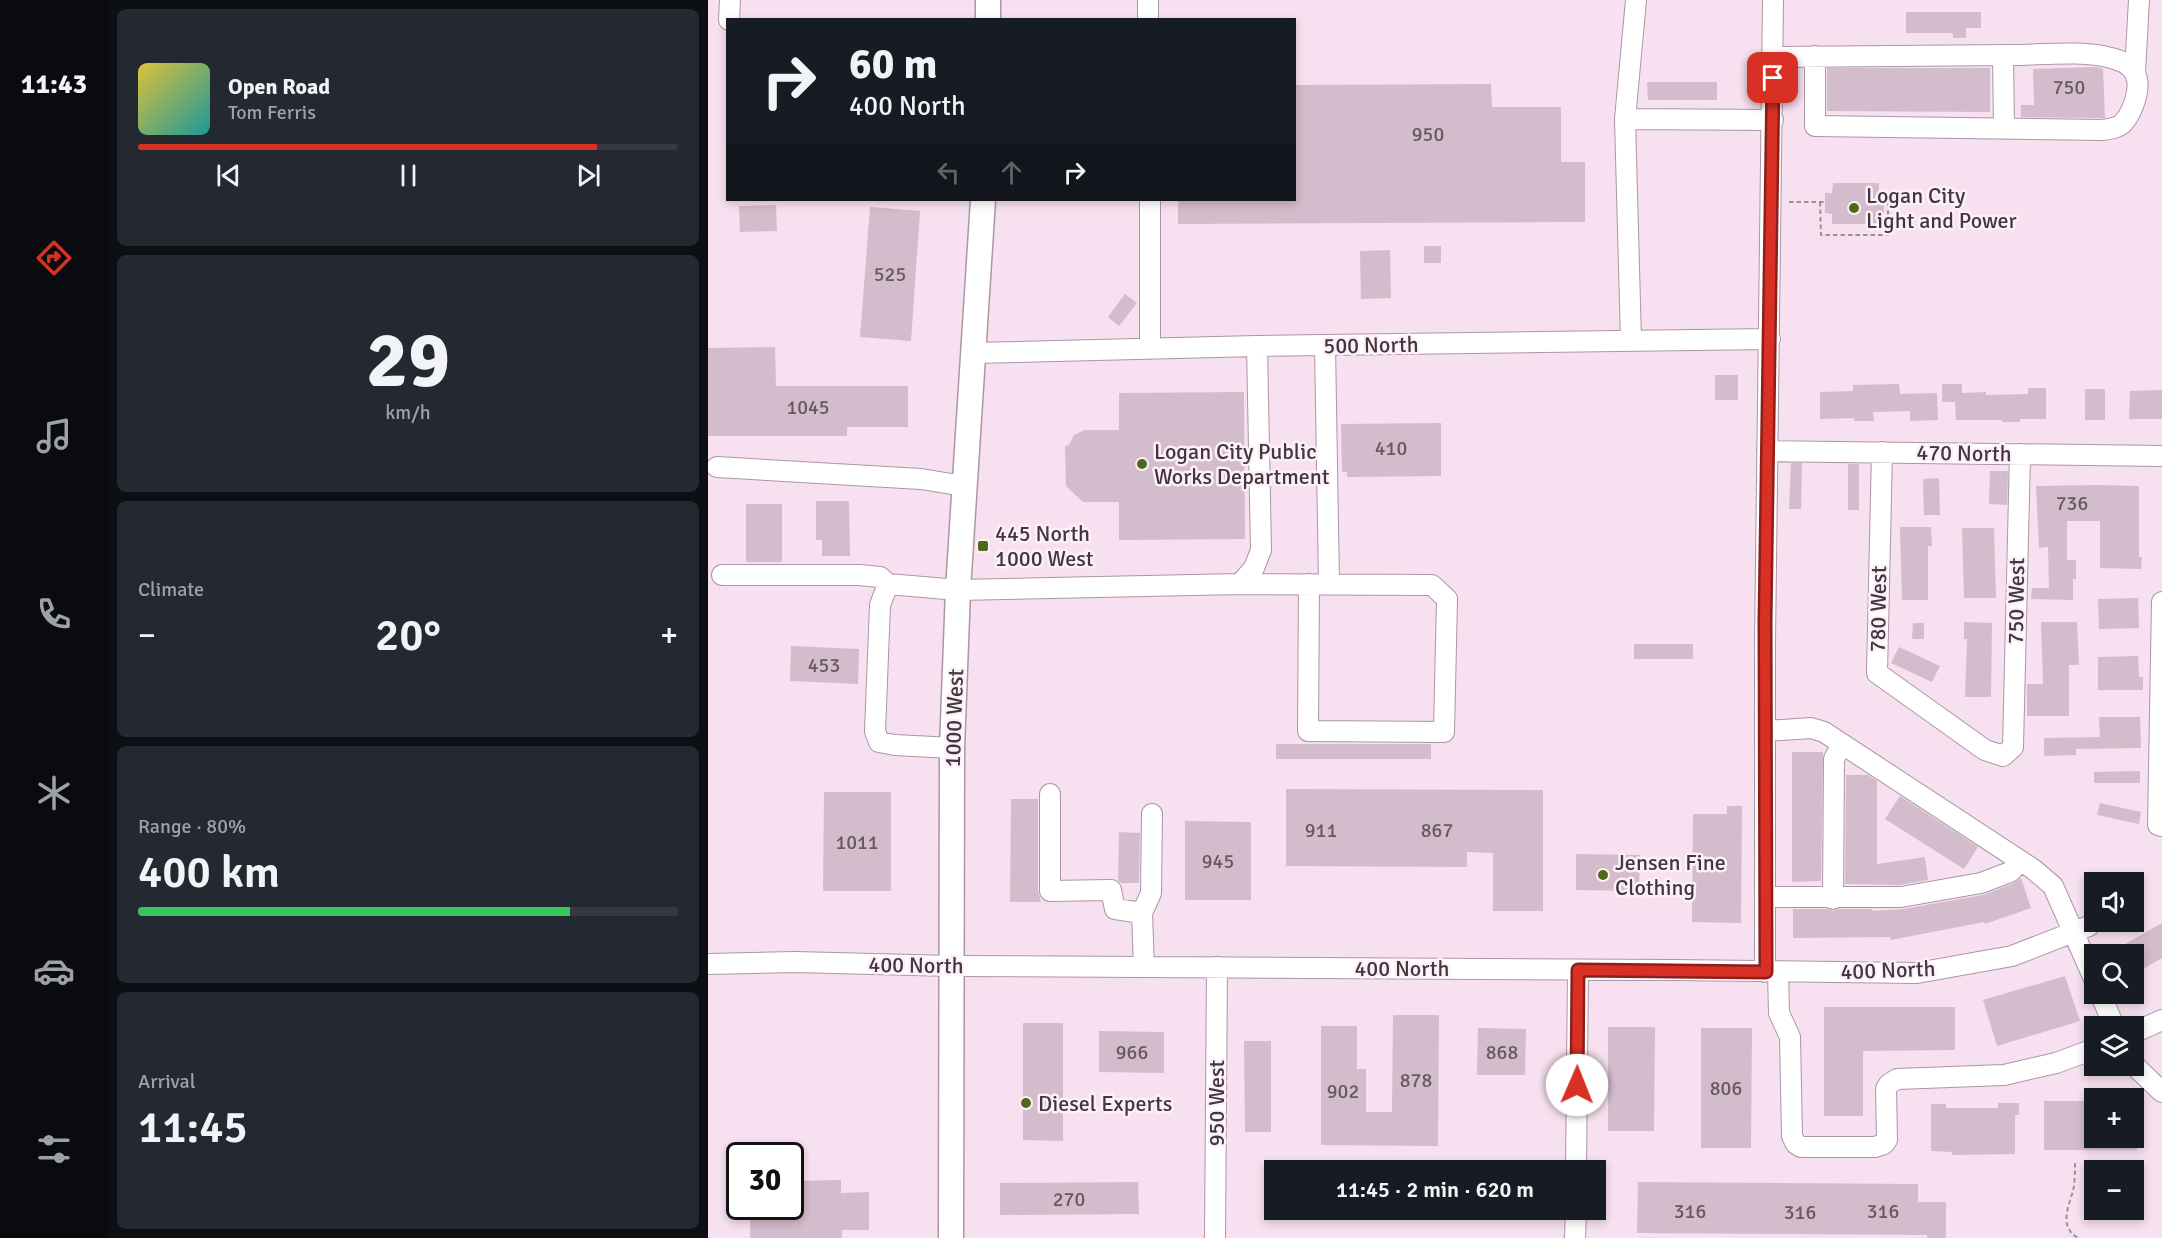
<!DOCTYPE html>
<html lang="en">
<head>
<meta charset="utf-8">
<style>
	body { margin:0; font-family:Signika,sans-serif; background:#242831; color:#f1f3f6; height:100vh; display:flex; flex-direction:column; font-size:22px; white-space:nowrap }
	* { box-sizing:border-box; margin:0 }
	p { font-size:20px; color:#9ea1a6 }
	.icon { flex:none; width:33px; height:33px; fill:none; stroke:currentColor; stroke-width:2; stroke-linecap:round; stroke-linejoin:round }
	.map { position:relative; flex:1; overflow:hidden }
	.details { display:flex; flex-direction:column; gap:9px; padding:9px; background:#0d0f14; width:600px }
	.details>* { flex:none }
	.hud { position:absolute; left:18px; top:18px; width:570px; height:183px; border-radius:0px; box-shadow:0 3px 9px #0003; background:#171b24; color:#f1f3f6; overflow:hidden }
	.fabs { position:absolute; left:1376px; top:872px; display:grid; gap:12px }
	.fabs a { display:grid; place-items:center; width:60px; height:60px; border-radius:0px; background:#171b24; box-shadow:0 3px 9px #0003; font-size:30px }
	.speed { position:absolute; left:18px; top:1142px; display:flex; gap:12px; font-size:30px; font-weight:700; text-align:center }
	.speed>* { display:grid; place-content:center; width:78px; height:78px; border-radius:50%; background:#171b24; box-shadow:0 3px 9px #0003; line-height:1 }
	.speed .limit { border:3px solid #111; border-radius:9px; background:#fff; color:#111 }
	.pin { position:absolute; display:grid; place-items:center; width:51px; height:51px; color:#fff; margin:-26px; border-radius:12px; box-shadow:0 3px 9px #0006 }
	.me { position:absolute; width:66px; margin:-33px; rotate:1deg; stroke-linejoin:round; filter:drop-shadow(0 0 4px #0008) }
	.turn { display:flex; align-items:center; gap:21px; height:126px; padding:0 24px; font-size:27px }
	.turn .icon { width:78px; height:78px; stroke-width:2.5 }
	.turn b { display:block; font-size:42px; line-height:51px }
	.lanes { display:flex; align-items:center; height:57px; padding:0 24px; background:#0003; justify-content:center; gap:30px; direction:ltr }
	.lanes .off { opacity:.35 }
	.big { font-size:45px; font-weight:600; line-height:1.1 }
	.details .widget { flex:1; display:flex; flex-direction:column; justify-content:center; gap:9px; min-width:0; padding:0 21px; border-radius:9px; background:#242831 }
	.details .dial { align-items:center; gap:0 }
	.dial b { font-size:78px; line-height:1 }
	.song { display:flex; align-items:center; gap:18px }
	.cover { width:72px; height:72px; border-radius:9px; background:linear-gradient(135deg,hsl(50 70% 55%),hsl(180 70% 35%)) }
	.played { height:6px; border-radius:3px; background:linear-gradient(90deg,#d93025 85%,#363941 85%) }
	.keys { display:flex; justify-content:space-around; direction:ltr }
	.heat { display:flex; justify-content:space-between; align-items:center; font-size:33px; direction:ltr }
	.charge { height:9px; border-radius:4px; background:linear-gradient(90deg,#34c759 80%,#363941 0) }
	.trip { position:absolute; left:556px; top:1160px; width:342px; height:60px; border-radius:0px; background:#171b24; box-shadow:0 3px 9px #0003; font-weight:600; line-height:60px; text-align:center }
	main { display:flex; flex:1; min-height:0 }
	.menu { display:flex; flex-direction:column; width:108px; justify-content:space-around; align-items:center; background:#090b0e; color:#9ea1a6 }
	.menu .icon { width:42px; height:42px }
	.menu .active { color:#d93025 }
	.menu b { font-size:27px; color:#f1f3f6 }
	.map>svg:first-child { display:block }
</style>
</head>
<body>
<main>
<nav class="menu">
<b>11:43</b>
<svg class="icon active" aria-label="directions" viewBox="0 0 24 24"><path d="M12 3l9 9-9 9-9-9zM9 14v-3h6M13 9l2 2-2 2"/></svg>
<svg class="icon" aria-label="music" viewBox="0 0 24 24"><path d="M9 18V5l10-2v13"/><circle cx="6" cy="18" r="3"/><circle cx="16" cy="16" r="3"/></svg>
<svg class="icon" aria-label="phone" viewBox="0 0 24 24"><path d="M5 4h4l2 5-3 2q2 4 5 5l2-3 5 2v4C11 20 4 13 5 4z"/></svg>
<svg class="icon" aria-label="climate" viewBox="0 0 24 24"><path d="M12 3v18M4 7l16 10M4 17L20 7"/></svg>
<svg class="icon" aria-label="car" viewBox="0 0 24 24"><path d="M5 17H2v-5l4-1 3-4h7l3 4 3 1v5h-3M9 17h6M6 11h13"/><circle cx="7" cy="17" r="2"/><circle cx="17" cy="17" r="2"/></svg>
<svg class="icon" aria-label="filters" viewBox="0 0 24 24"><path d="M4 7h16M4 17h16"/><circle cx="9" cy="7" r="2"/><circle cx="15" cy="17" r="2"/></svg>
</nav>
<section class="details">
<div class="widget">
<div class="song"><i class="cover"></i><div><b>Open Road</b><p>Tom Ferris</p></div></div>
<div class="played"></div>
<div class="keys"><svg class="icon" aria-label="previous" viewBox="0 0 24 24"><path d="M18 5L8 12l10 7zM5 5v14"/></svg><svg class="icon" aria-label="pause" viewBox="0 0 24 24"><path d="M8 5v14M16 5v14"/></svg><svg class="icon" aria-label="next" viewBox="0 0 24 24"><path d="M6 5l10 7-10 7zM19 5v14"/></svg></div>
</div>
<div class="widget dial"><b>29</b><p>km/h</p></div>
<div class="widget"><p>Climate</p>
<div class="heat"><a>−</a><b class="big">20°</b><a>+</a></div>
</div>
<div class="widget"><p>Range · 80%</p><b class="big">400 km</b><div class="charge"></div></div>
<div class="widget"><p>Arrival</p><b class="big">11:45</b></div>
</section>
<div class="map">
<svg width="1454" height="1238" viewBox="0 0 1454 1238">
	<rect width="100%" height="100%" fill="#f7e0ef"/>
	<!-- building -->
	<path fill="#d3bccb" d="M1198,12H1273V28H1258V38H1245V33H1198Z
		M1388,67L1395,69L1397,118L1313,117V105H1326L1325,69Z
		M1119,68H1282V112L1119,111Z
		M939,82H1009V100H940Z
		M783,84L784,107H853V162H877V222L470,224V200H586V85Z
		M1125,183H1171V193H1176V214H1171V224H1124V214L1117,213V193H1124Z
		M68,205L69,231L32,232L31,206Z
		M162,207L212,211L203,341L152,337Z
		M716,246H733V263H716Z
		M682,250L683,298L653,299L652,251Z
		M417,294L429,303L411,326L400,317Z
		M67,347L68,386H200V427H139V436H0V348Z
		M1007,375H1030V400H1007Z
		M1191,384L1192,394L1229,393L1230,420L1202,421V411L1165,412L1166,421H1146V418L1112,419V392L1145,391V385Z
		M1234,384H1254V393L1278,392V395L1320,394V388H1338V419H1312V422H1294V420H1248L1247,402H1234Z
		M1377,389H1397V420H1377Z
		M1454,390V419H1421L1422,391Z
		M536,392L537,539L411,540V502H375L358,486L357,446L361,445L366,435L377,430H411V393Z
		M733,423V476L639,477V472H634L633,424Z
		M1083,463H1094L1093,509H1081Z
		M1140,464H1151V510H1140Z
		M1282,471H1300L1299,505L1281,504Z
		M1231,478L1232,515H1216L1215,479Z
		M1388,485L1431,486V557H1434L1433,569L1392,568V521H1359V560H1368V579H1365V600L1323,599L1324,588H1341L1340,547L1331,548L1328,486Z
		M108,501H141L142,556H114V540H108Z
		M38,504H74V562H38Z
		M1192,527H1223L1224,546H1220V600H1194Z
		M1254,528H1286L1288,598H1256Z
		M1430,598L1431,628L1391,629L1390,599Z
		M1256,622L1284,623L1283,697H1257L1259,639H1256Z
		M1333,622H1369L1371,665H1361V716H1319V684H1335Z
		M1205,623H1216V639H1204Z
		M926,644H985V659H926Z
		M83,646L151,649L150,684L82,681Z
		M1191,647L1232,666L1224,682L1183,663Z
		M1430,656L1431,677H1435V690H1390V657Z
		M1391,717H1432L1433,748L1368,749V755L1336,756V738L1392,737Z
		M568,744H723V759H568Z
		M1084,752H1115L1113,881L1084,882Z
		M1432,771V783H1386V772Z
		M1138,775H1160L1169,781V864L1217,857L1220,880L1192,885L1137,884Z
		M578,789L835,790V911H785V853L759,852V867L578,866Z
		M116,792H183V891H115Z
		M1192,796L1270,847L1256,869L1177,819Z
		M303,799H330V891L333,902H302Z
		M1392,803L1433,812L1431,824L1389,815Z
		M1019,806H1034L1033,923L984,922L985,814H1019Z
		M477,821L543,822V900H477Z
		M411,832L432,833L431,883H413L410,881Z
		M868,854L932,855L931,891L868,890Z
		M1313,878L1323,908L1277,924L1276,922L1183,940L1182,937L1085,938V909H1118L1125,911L1131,909H1164V911L1195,909L1275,895L1306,883Z
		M1454,923V958L1425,975V954H1400Z
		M1357,976L1372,1021L1289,1046L1275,1000Z
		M1116,1007H1247V1050L1155,1051V1116H1116Z
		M685,1015H731L730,1146L613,1145V1026H649V1069H658V1112H684Z
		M315,1023H355V1141L315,1140Z
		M900,1027H947L946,1131H900Z
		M770,1028L818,1029L817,1075H769Z
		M993,1028H1044L1043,1148H993Z
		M391,1031L456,1032V1073L391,1072Z
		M536,1041H563V1132H537Z
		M1336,1101H1386V1137H1429V1150H1336Z
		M1290,1103H1311V1115H1307V1154L1244,1155V1152L1223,1151V1104H1238V1108H1290Z
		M133,1180V1193L161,1192V1230H134V1238H42V1206H82V1181Z
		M430,1182L431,1214L292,1215V1183Z
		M930,1182L1210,1184V1202H1238V1238H1219V1235L929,1233Z"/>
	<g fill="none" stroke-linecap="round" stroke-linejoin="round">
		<defs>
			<path id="minor" d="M440,0V20
				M21,20L22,0
				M1295,55L1296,129
				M1066,57C1145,56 1224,55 1303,55C1332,55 1376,50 1403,58C1411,60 1422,64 1426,72C1435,85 1425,112 1415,123C1410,128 1402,129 1394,130L1107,126V56
				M1427,72L1431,0
				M917,119L1065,120
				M442,200V349
				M923,341L917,119L928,0
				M617,346L621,584
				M265,353L549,346L1062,339
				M1059,451L1454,456
				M1174,452L1169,673L1277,750L1295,756L1305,747L1312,454
				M9,467L213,479L256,486
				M14,575H151L172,577L180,584L250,590L532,584L546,568L553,550L549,346
				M180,584L172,605L167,731L171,742L187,745L244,748
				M532,584L724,585L739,599L736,732L600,731L601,584
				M1454,602L1450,825L1454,826
				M1057,731L1103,728L1116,732L1325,869L1345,886L1386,979
				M342,794V891L403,890L407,909L434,913L436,967
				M1057,897H1193L1273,883L1302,872L1313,861
				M1125,899L1126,759L1134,744
				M434,913L443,893L444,814
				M0,964L87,962L244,966L965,970L1209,973L1304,956L1381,926
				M1057,972V643L1065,0
				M1070,972L1071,1013L1082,1037L1084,1136L1088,1144L1093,1147H1167L1176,1144L1179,1140L1178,1089L1181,1084L1189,1079L1296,1075L1348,1063L1386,1049
				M1392,993L1406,1026
				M1425,1033L1454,1020
				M1425,1062L1429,1068L1454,1092
				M868,1170L870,970
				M507,1238L509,967
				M867,1238L868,1209"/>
			<path id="major" d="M280,20V0
				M243,1238L244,748L250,590L275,200"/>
		</defs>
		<!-- minor casing -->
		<use href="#minor" stroke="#ac96a5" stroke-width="22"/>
		<!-- major casing -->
		<use href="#major" stroke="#ac96a5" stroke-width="27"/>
		<!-- path -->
		<path stroke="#9f8f99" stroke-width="2" stroke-dasharray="4.5 3" stroke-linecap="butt" d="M1081,202H1117
			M1112,202L1113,235H1180V195
			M1367,1163C1367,1172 1367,1182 1365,1191C1360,1208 1351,1227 1370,1238"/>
		<!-- minor -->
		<use href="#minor" stroke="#fff" stroke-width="20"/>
		<!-- major -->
		<use href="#major" stroke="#fff" stroke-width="24"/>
	</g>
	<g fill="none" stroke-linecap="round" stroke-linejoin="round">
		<defs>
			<path id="route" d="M869,1085L870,970L1058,972L1057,622L1065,78"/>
		</defs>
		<!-- route casing -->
		<use href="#route" stroke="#8d1f18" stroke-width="15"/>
		<!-- route -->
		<use href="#route" stroke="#d93025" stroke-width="10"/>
	</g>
	<!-- markers -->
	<g fill="#4e691b" stroke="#fef0f9" stroke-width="2">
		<circle cx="1146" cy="208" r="6"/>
		<circle cx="434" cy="464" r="6"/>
		<rect x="269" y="540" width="12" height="12" rx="3"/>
		<circle cx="895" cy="875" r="6"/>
		<circle cx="318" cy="1103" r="6"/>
	</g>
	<g text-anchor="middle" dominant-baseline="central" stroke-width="5" stroke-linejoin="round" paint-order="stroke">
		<!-- number labels -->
		<g font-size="20" fill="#665961">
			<text x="1361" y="87">750</text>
			<text x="720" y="134">950</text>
			<text x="182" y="274">525</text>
			<text x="100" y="407">1045</text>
			<text x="683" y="448">410</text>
			<text x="1364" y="503">736</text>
			<text x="116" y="665">453</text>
			<text x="613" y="830">911</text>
			<text x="729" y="830">867</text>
			<text x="149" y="842">1011</text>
			<text x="510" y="861">945</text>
			<text x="424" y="1052">966</text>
			<text x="794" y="1052">868</text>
			<text x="708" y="1080">878</text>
			<text x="1018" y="1088">806</text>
			<text x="635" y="1091">902</text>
			<text x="361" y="1199">270</text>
			<text x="982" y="1211">316</text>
			<text x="1175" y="1211">316</text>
			<text x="1092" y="1212">316</text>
		</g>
		<!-- poi labels -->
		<g font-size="22" fill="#41383e" stroke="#fef0f9" text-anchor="start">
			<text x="1158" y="195">Logan City<tspan x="1158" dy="25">Light and Power</tspan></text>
			<text x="446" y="451">Logan City Public<tspan x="446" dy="25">Works Department</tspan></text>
			<text x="287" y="533">445 North<tspan x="287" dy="25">1000 West</tspan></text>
			<text x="907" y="862">Jensen Fine<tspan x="907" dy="25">Clothing</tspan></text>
			<text x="330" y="1103">Diesel Experts</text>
		</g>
		<!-- street labels -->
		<g font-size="22" fill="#41383e" stroke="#fef0f9">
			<text transform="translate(663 345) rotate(-1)">500 North</text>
			<text transform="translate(1256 453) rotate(1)">470 North</text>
			<text transform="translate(1308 601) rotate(-89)">750 West</text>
			<text transform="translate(1170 609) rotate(-89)">780 West</text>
			<text transform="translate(246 718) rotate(-88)">1000 West</text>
			<text transform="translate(208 965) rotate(1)">400 North</text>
			<text x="694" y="968">400 North</text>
			<text transform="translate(1180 970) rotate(-2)">400 North</text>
			<text transform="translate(508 1103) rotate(-90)">950 West</text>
		</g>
	</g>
</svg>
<div class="fabs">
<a><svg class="icon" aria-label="sound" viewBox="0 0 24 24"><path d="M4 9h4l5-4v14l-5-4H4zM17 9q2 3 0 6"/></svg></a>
<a><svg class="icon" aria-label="search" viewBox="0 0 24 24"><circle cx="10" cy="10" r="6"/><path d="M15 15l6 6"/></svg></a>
<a><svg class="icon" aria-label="layers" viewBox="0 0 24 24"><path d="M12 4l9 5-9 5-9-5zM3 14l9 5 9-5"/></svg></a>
<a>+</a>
<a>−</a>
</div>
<div class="speed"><div class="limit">30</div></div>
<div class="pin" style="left:1065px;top:78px;background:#d93025"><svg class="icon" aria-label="arrive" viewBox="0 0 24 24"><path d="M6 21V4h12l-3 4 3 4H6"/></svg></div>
<svg class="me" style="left:869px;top:1085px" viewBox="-20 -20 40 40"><circle r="19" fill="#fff"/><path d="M0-13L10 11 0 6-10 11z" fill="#d93025"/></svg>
<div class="trip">11:45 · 2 min · 620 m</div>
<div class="hud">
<div class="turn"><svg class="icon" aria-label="right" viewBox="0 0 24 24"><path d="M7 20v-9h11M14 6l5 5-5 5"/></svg><div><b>60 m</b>400 North</div></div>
<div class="lanes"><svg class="icon off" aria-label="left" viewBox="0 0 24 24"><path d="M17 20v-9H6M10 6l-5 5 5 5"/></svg><svg class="icon off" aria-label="ahead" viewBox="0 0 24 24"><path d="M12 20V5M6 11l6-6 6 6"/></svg><svg class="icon" aria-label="right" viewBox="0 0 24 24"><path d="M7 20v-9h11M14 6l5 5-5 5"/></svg></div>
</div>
</div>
</main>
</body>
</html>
